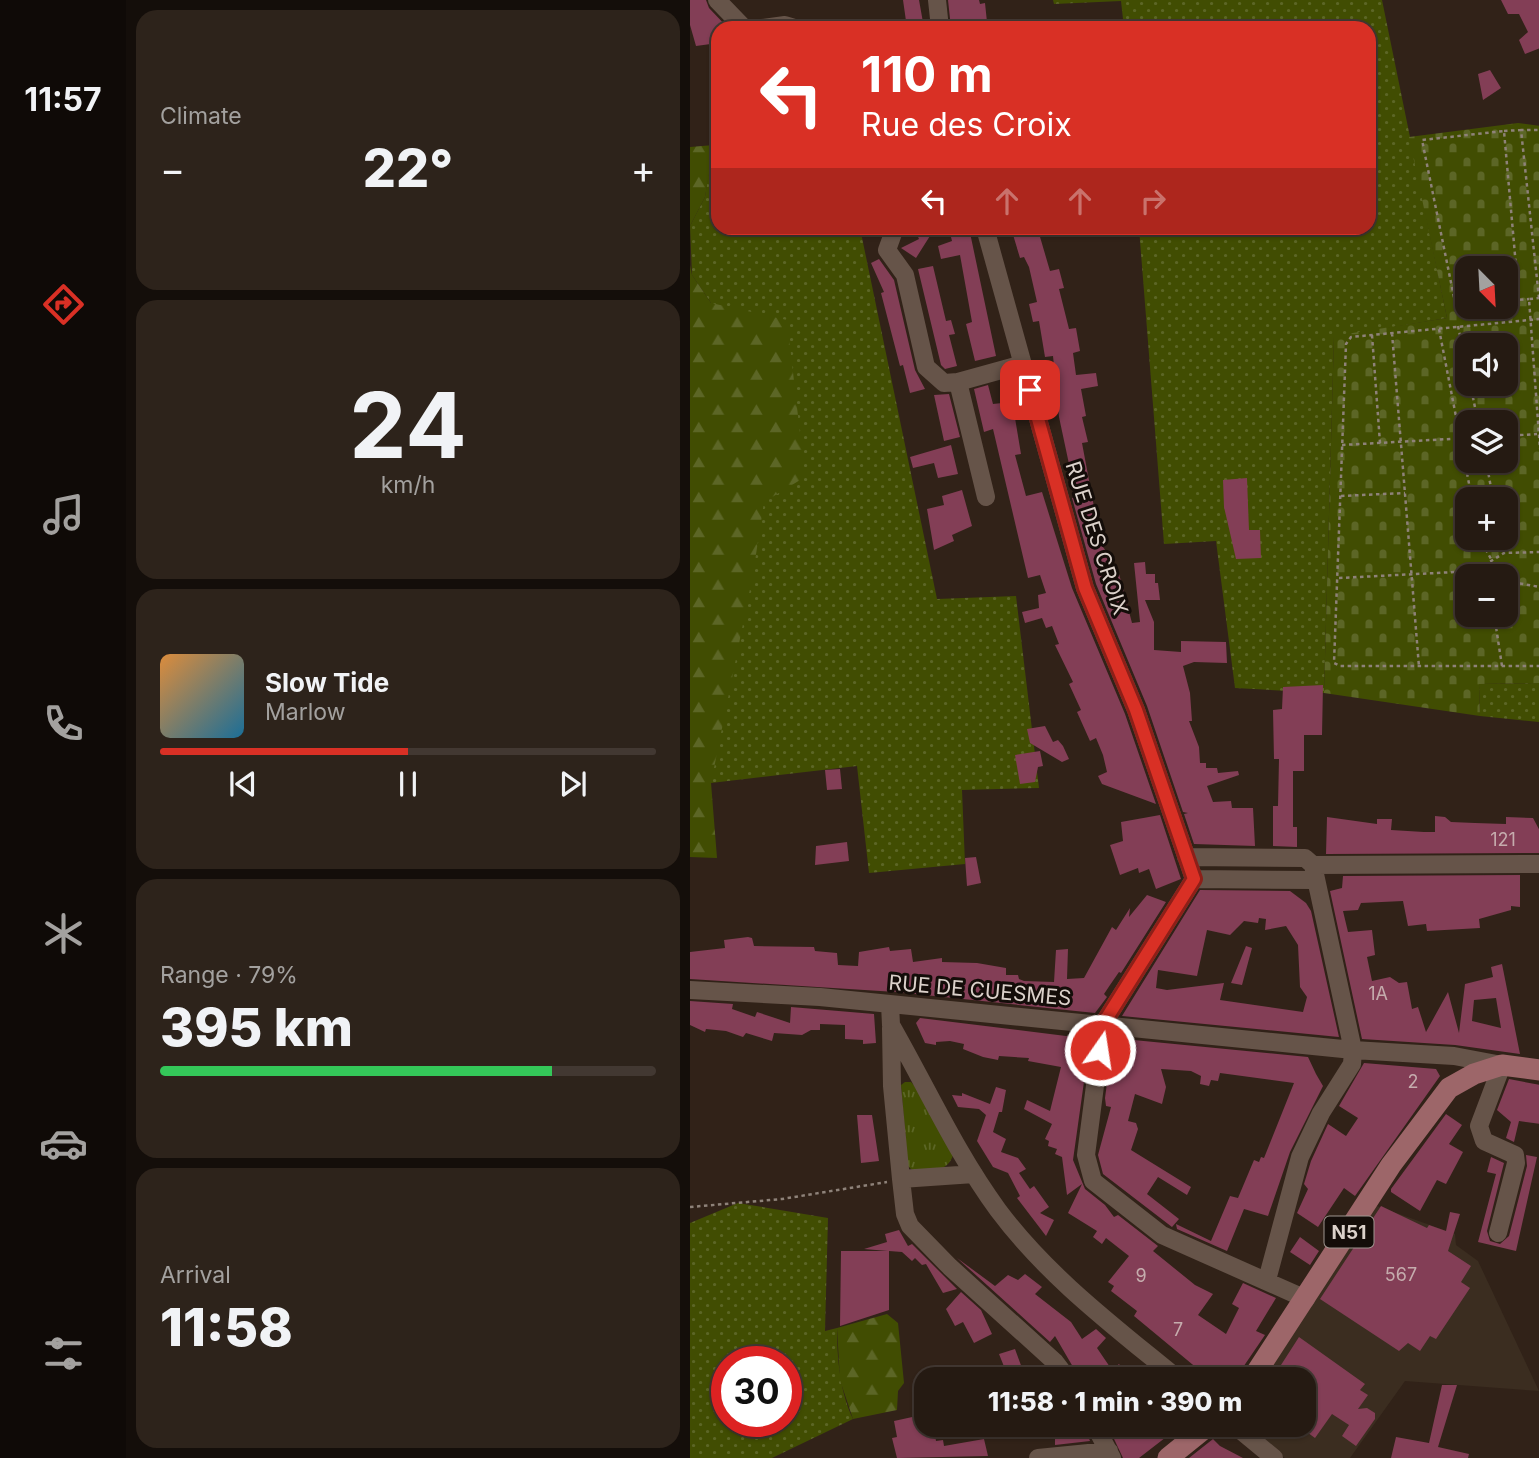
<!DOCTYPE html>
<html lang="en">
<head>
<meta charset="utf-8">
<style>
	body { margin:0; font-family:Inter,sans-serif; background:#2d231b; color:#f1f3f6; height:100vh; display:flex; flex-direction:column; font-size:26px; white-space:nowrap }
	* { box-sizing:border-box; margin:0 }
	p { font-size:23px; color:#a3a19f }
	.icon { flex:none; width:38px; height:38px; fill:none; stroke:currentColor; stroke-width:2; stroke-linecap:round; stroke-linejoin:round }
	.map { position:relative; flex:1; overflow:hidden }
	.drawer { display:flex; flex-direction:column; gap:10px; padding:10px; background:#140e0a; width:564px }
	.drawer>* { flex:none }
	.hud { position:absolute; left:21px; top:21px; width:665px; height:214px; border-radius:21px; box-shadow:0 2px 5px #0004,0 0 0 2px #423832; background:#d93025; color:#fff; overflow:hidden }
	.needle { width:46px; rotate:156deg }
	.fabs { position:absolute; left:765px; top:256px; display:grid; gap:14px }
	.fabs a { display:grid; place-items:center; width:63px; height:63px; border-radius:14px; background:#251a12; box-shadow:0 2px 5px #0004,0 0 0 2px #423832; font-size:35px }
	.speed { position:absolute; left:21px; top:1346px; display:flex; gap:14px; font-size:35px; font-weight:700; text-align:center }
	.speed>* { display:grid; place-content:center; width:91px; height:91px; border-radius:50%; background:#251a12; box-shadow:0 2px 5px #0004,0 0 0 2px #423832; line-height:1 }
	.speed .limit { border:10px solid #d22; background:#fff; color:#111 }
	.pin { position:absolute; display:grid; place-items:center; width:60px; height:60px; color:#fff; margin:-30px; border-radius:14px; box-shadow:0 4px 10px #0006 }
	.me { position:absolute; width:77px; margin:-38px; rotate:13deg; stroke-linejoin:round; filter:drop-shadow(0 0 5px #0008) }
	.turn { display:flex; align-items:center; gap:24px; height:147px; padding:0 35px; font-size:32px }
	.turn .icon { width:91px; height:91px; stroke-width:2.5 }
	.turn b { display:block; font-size:49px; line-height:60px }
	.lanes { display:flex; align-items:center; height:66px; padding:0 35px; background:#0003; justify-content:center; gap:35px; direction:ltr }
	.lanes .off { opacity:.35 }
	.big { font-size:52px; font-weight:800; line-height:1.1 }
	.drawer .tile { flex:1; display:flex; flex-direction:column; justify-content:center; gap:10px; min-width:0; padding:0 24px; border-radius:21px; background:#2d231b }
	.drawer .dial { align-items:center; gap:0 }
	.dial b { font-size:91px; line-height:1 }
	.song { display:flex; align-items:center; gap:21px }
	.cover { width:84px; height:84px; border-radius:10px; background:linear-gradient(135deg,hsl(30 70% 55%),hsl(200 70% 35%)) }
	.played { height:7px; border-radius:4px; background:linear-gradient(90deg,#d93025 50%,#423832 50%) }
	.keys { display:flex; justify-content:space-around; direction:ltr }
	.heat { display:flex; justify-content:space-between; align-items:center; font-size:38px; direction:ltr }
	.charge { height:10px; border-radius:5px; background:linear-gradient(90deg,#34c759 79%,#423832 0) }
	.trip { position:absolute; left:224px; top:1367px; width:402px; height:70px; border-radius:21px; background:#251a12; box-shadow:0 2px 5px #0004,0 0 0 2px #423832; font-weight:800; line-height:70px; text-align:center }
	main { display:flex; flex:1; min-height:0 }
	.tab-bar { display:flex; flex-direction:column; width:126px; justify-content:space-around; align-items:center; background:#0f0a07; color:#a3a19f }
	.tab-bar .icon { width:49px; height:49px }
	.tab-bar .selected { color:#d93025 }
	.tab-bar b { font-size:32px; color:#f1f3f6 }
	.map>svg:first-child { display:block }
</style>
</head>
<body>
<main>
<nav class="tab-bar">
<b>11:57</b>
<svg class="icon selected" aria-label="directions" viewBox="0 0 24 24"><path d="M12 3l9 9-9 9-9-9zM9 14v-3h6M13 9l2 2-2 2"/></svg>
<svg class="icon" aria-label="music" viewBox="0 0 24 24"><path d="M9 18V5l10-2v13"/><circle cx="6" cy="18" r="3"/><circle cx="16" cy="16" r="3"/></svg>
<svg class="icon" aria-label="phone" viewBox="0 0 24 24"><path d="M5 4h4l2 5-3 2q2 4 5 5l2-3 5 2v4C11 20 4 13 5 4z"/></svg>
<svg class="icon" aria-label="climate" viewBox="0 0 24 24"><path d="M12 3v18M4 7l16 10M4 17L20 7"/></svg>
<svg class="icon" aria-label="car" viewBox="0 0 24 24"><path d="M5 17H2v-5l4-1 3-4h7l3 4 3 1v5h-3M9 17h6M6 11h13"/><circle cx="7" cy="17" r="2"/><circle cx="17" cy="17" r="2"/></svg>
<svg class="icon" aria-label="filters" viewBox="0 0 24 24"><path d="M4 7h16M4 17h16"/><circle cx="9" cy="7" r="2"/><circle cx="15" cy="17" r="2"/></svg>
</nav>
<section class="drawer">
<div class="tile"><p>Climate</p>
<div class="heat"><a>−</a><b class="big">22°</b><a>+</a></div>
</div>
<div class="tile dial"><b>24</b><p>km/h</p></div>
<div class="tile">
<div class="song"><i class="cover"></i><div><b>Slow Tide</b><p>Marlow</p></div></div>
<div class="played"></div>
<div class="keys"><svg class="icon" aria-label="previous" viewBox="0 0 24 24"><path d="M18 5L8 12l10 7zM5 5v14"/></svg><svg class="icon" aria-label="pause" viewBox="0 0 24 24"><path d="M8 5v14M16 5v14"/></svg><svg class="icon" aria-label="next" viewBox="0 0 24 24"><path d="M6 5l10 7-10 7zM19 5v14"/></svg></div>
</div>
<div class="tile"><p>Range · 79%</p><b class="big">395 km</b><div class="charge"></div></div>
<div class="tile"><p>Arrival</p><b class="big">11:58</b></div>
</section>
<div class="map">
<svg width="850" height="1458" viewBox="0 0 850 1458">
	<defs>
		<pattern id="grass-dots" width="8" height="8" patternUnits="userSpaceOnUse" patternTransform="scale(1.75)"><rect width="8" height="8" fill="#414d02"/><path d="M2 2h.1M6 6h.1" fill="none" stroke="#5c6626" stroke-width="1.8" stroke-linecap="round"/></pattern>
		<pattern id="forest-firs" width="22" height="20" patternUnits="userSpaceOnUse" patternTransform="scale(1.75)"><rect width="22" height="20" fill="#414d02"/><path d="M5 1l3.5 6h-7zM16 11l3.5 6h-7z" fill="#5c6626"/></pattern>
		<pattern id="cemetery-stones" width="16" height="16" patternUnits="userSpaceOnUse" patternTransform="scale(1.75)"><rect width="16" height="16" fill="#414d02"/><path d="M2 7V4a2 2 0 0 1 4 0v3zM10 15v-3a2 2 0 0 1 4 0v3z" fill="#5c6626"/></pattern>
		<pattern id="park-tufts" width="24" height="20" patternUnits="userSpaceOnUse" patternTransform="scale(1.75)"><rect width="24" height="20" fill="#414d02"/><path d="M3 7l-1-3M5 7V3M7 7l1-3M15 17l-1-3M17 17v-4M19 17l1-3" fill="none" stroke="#5c6626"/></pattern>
	</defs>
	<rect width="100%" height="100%" fill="#312218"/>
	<!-- commercial -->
	<path fill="#3b2d20" d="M684,1205L765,1234L766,1245L788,1261L849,1391L715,1381L660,1458H595L545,1425L614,1424V1379H570Z"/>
	<!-- grass -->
	<path fill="url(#grass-dots)" fill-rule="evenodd" d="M363,0H692L757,318L644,337L634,693L545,688L526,541L474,544L449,228H679V28H434L431,1L364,4Z
		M28,110V228H170L247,599L326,596L349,788L272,790L275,864L179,873L167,766L21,783V303L2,275L0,226L15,197Z
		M849,683V722L790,716L789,684Z
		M48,1203L138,1218L135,1331L147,1328C147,1358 150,1392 163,1419L82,1458H0V1223ZM37,1362H96V1421H37Z"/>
	<!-- forest -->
	<path fill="url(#forest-firs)" d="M24,145L15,197L0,226V147Z
		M0,265L2,275L21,303L97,320L115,477L74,502L63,574L21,783L27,858L0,857Z
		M197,1314L208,1323L214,1383L208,1391L207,1410L163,1419L150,1380L147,1328Z"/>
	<!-- cemetery -->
	<path fill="url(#cemetery-stones)" fill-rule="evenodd" d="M828,123L850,126L849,683L789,684L790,716L634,693L644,336L757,318L719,137ZM777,268H816V306H777ZM777,345H816V383H777ZM777,422H816V460H777ZM777,499H816V537H777ZM777,576H816V614H777Z"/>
	<!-- park -->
	<path fill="url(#park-tufts)" d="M215,1082H221L228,1090L263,1155C257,1174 239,1170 222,1170L218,1166L211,1085Z"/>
	<!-- building -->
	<path fill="#833e56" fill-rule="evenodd" d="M0,0H16L19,8L38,28H28V43L6,46L0,25Z
		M213,0H229L234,28H217Z
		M258,0H289L290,4L295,3L297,22H293L294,28H261Z
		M811,0H850V48L835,54L829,40L838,32L829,14H818Z
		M800,70L811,88L793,100L788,74Z
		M224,228H245L226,258L211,248L229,239Z
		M265,228H279L306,356L285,361L276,324L282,322L270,255L251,259L248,246L262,241L261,237L267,235Z
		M321,228L348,230L360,271L369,269L374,288L369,289L379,329L386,328L390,351L383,353L386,375L406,373L408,386L391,389L396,416L392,417L398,442L392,443L404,507L405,516L402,517L412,546L422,558L424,571L428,570L442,623L450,622L444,563L455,562L456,574H465V583H468L470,600H455L464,622V650L491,652V641L536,642L537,663L504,662L493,666L500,693L502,721H499L509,747L510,763H516V768H527L528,773L548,771L549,775L517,786L523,802L541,801L542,808H563L565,846L504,844L494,814L498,813L493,812L457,706L406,584L382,498L386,497L369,417L363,356L355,357L349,321L343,322L339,304L347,302L339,267L334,257L330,258Z
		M189,259L204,280L225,370L235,389L220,393L213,365L210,366L191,293L194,292L181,263Z
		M243,266L256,321L261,320L265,334L259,335L267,366L255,369L251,365L228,269Z
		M298,385L303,404L312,403L316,414L324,412L331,454L325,455L336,496L352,492L382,588L435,714L466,804L412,784L408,776L417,772L413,755L406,738L400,741L387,712L391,710L379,684L383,682L365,645L369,644L362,626L356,628L352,618L335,623L332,612L349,608L348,595L356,593L350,575L338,578L303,429L294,432L284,389Z
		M259,394L270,437L254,441L244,395Z
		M261,445L268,474L248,478L244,463L223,468L220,457Z
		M557,478L559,530H570L571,558L546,559L534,507L533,480Z
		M272,490L282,526L262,535L264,541L244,550L237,509L254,505L252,496Z
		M633,685L632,735H614V771H603V827H607V847L583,846V806H588L589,759H584L583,710L592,709L593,687Z
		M355,726L363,742L368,740L373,746L379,759L372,762L340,743L337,729Z
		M350,751L353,766L348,767L345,782L330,784L325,755Z
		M150,769L152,789L137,790L135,770Z
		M470,815L491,879L466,889L459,869L449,873L448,868L430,875L420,845L433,841L431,822Z
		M745,816L755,817L761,822L785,823L816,824V817L843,818L850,831V853L636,854L637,817L687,824V819H702L701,830L734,832H745Z
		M157,842L159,861L125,865L126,846Z
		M286,857L291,883L277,886L275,858Z
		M830,875V907L821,906V910L789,919L790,928L737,931L736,924L718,926L713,901L671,903L668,910L653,911L658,932L682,930L685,955L677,957L682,981L700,977L709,983L717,982L722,1009L728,1007L736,1032L758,992L769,1033L775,984L803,977L801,967L812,964L830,1054L765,1045L672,1039L640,891L652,888L653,876ZM806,998L811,1028L782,1021L784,1000Z
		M510,890L600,891L616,903L621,911L649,1037L432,1016ZM569,918L576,919L575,930L596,926L608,945L610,987L617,997L613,1012L530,1000L534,983L477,990L466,988L468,970L507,976L517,930L540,935L554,921L568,923Z
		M457,895L476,902L431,973L429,972L420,985L414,994L417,997L405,1013L206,992L0,979V952L35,948L34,940L58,937L62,938L64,946L124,947L125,951L147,953L148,965L168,966L169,952L199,947L200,951L221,949L223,962L252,958V962L287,963L316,968V975H328L329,979L334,981L364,982L366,950L378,949L377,979L394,978L422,927L426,930L440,908L439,917Z
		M556,946L562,948L552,985L541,983Z
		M0,1001L43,1004L42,1009L65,1017L67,1012L100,1023L101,1007L184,1014L186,1043L173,1044V1040L155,1039V1025L130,1024V1030H121L112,1035L84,1033L82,1041L56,1033L53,1037L36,1031L16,1029L15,1032L0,1025Z
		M230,1018L400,1039L383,1160L395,1189L415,1205L424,1217L428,1215L468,1246L463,1251L505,1285L523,1294L508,1315L536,1334L549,1308L542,1304L553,1283L586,1298L566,1331L575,1335L545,1379H520L444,1316L447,1311L421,1291L424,1286L418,1282L439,1256L416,1238L412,1244L403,1237L407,1231L378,1213L392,1184L377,1195L372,1157L365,1154L367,1149L358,1146L359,1141L355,1139L362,1124L334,1109L337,1100L360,1111L371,1067L338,1061L339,1058L309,1056L308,1060L293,1057L273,1049L274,1044L260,1041L246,1042V1045L235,1043L226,1023Z
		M423,1038L618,1057L626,1074L633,1086L600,1152L578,1216L554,1209L537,1251L487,1229L486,1224L521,1241L540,1196L548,1198L564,1160L569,1162L571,1157L574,1158L604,1083L530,1073L528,1081L521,1080L519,1086L510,1084L511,1076L501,1071L471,1069L476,1087L472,1104L445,1094L438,1121L446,1123L448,1129L441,1150L501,1187L497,1195L468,1177L457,1194L489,1219L482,1227L413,1174L408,1155L421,1107L416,1106L415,1098Z
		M674,1063L746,1069L750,1076L665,1196L654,1188L628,1227L607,1213L618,1189L614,1184L621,1161L638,1124L656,1136L668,1118L649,1106Z
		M819,1079L850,1085V1124L829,1121L824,1142L816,1138L821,1122L807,1110Z
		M306,1087L316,1090L312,1112H309L303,1132L316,1139L311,1152L328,1158L336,1169L329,1173L340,1189L344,1186L359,1207L350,1213L364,1220L356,1236L327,1198L330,1196L318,1173L303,1167L287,1141L296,1115L289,1109L268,1107L262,1095L272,1096V1093L300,1104Z
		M756,1114L772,1125L759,1144L773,1152L756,1184L747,1180L730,1211L701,1192V1189Z
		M167,1115H182L189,1161L171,1163Z
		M836,1155L847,1157L826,1251L788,1242L806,1174L797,1172L801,1157L814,1163L797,1231L800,1241L810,1244L819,1236L837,1166Z
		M691,1206L737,1228L739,1225L756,1231L760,1212L770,1214L758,1251L781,1266L771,1282L780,1288L746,1339L740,1336L730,1351L718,1343L709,1351L630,1299Z
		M209,1230L218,1246L222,1244L267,1289L253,1293L236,1264L232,1265L225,1258L222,1261L212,1252L199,1251V1310L150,1326L151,1251H198L174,1249L197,1242L195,1234Z
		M610,1237L629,1251L620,1265L600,1252Z
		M267,1258L305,1286L318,1275L328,1280L335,1274L352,1287L345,1294L381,1322L392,1339L406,1329L416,1338L407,1348L422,1370L429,1364L436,1374L428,1379H390L365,1336L360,1342Z
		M271,1292L291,1310L302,1334L284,1343L273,1322L265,1326L256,1309Z
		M609,1337L675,1384L670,1390L678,1395L668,1409L677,1408L685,1413V1419L666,1446L652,1436L659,1425L642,1414L625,1438L614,1430V1379H582Z
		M325,1349L336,1379H319L309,1354Z
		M752,1385H767L748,1447L779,1454L778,1458H701L706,1437L739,1443Z
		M236,1414L237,1433L245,1435L246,1441L253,1440L254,1446L294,1439L298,1456L207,1458L202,1438L207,1437L204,1421Z
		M365,1424H393L400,1441L365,1445Z
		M417,1424H493L449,1458H433Z
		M523,1439L530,1446L553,1458H499Z"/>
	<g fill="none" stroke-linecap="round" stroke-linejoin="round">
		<!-- path -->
		<path stroke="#8e8279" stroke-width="2.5" stroke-dasharray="3.5 3.5" stroke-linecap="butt" d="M814,131L831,130
			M849,298L831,130H850
			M850,298L839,299L850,449
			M816,301L839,299
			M777,306L766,307L732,140L814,131L829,300
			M850,319L661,337L656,344L644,663L650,666H850
			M768,326L777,369
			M749,329L782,499
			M702,333L729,667
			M682,335L690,443
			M780,383L788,422
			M816,436L847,434
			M652,445L777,438
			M796,460L803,499
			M651,496L715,493
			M789,537L801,559
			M811,537L814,553
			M785,571L795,576
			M649,578L785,571L814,553L850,552
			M816,581L850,587
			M804,614L812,666
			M0,1207L92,1199L197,1182"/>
		<!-- minor -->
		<path stroke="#665449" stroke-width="18" d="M27,0L54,28
			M247,0L250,28
			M72,28L95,25L105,28
			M205,228L197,250L215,275L236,367L254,383L268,382L296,497
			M295,228L395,588L446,710L504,879
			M268,382L333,364
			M496,857L615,858L623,865L663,1050L662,1064L631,1113L610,1157L577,1280
			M623,865L850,864
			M504,879L413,1024L396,1155L403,1181L472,1235L616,1299
			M504,879L624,880
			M0,990L130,997L663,1050L764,1056L812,1065L789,1126L794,1141L825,1155L826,1163L808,1233
			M200,1004L201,1025C236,1086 266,1153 308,1210C358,1277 425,1327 488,1379
			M201,1028L202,1086L211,1179L215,1214L220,1226L260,1267L365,1362L378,1379
			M211,1179L284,1174
			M404,1424L422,1458
			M543,1424L584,1458
			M348,1458L419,1451"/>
		<!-- major -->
		<path stroke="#9d6669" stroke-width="21" d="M562,1379L701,1165L759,1088L784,1074L812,1065L850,1070
			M478,1458L520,1424"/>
	</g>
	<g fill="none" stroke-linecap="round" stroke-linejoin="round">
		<defs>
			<path id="route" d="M340,390L395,588L446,710L504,879L413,1024L410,1050"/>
		</defs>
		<!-- route casing -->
		<use href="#route" stroke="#8d1f18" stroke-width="18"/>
		<!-- route -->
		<use href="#route" stroke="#d93025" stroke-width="12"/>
	</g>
	<g text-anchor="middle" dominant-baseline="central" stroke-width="6" stroke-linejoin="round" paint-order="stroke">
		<!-- number labels -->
		<g font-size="18" fill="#c5acad">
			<text x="813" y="839">121</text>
			<text x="688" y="993">1A</text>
			<text x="723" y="1081">2</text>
			<text x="711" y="1274">567</text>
			<text x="451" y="1275">9</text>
			<text x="488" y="1329">7</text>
		</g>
		<!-- shield labels -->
		<rect fill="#140d09" stroke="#9f9690" stroke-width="2" x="634.5" y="1216.5" width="49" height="31" rx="5"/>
		<g font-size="19" font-weight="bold" fill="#dbd1ca">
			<text x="659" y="1232">N51</text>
		</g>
		<!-- street labels -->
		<g font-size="21" fill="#dbd1ca" stroke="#140d09">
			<text transform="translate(407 538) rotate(72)">RUE DES CROIX</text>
			<text transform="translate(290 990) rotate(5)">RUE DE CUESMES</text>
		</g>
	</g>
</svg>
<div class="fabs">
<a><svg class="needle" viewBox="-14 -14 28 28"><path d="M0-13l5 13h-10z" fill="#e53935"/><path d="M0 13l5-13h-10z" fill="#a3a19f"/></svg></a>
<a><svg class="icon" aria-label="sound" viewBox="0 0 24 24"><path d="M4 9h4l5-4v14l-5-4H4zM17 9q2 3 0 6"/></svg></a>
<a><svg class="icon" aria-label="layers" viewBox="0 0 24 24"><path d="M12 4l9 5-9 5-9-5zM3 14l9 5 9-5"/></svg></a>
<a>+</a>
<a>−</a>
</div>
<div class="speed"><div class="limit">30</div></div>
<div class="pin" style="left:340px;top:390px;background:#d93025"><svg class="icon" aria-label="arrive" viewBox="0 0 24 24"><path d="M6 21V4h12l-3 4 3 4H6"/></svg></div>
<svg class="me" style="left:410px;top:1050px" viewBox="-20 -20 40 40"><circle r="17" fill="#d93025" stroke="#fff" stroke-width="3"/><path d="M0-11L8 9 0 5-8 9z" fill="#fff"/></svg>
<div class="trip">11:58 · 1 min · 390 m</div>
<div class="hud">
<div class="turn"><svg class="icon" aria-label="left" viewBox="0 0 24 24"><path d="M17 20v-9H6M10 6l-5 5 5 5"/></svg><div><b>110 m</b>Rue des Croix</div></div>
<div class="lanes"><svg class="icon" aria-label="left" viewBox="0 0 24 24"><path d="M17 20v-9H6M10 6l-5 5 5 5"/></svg><svg class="icon off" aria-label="ahead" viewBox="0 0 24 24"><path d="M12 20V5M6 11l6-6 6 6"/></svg><svg class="icon off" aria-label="ahead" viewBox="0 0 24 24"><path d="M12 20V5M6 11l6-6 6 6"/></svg><svg class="icon off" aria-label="right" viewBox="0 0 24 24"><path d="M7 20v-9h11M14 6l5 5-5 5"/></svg></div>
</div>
</div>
</main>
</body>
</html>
